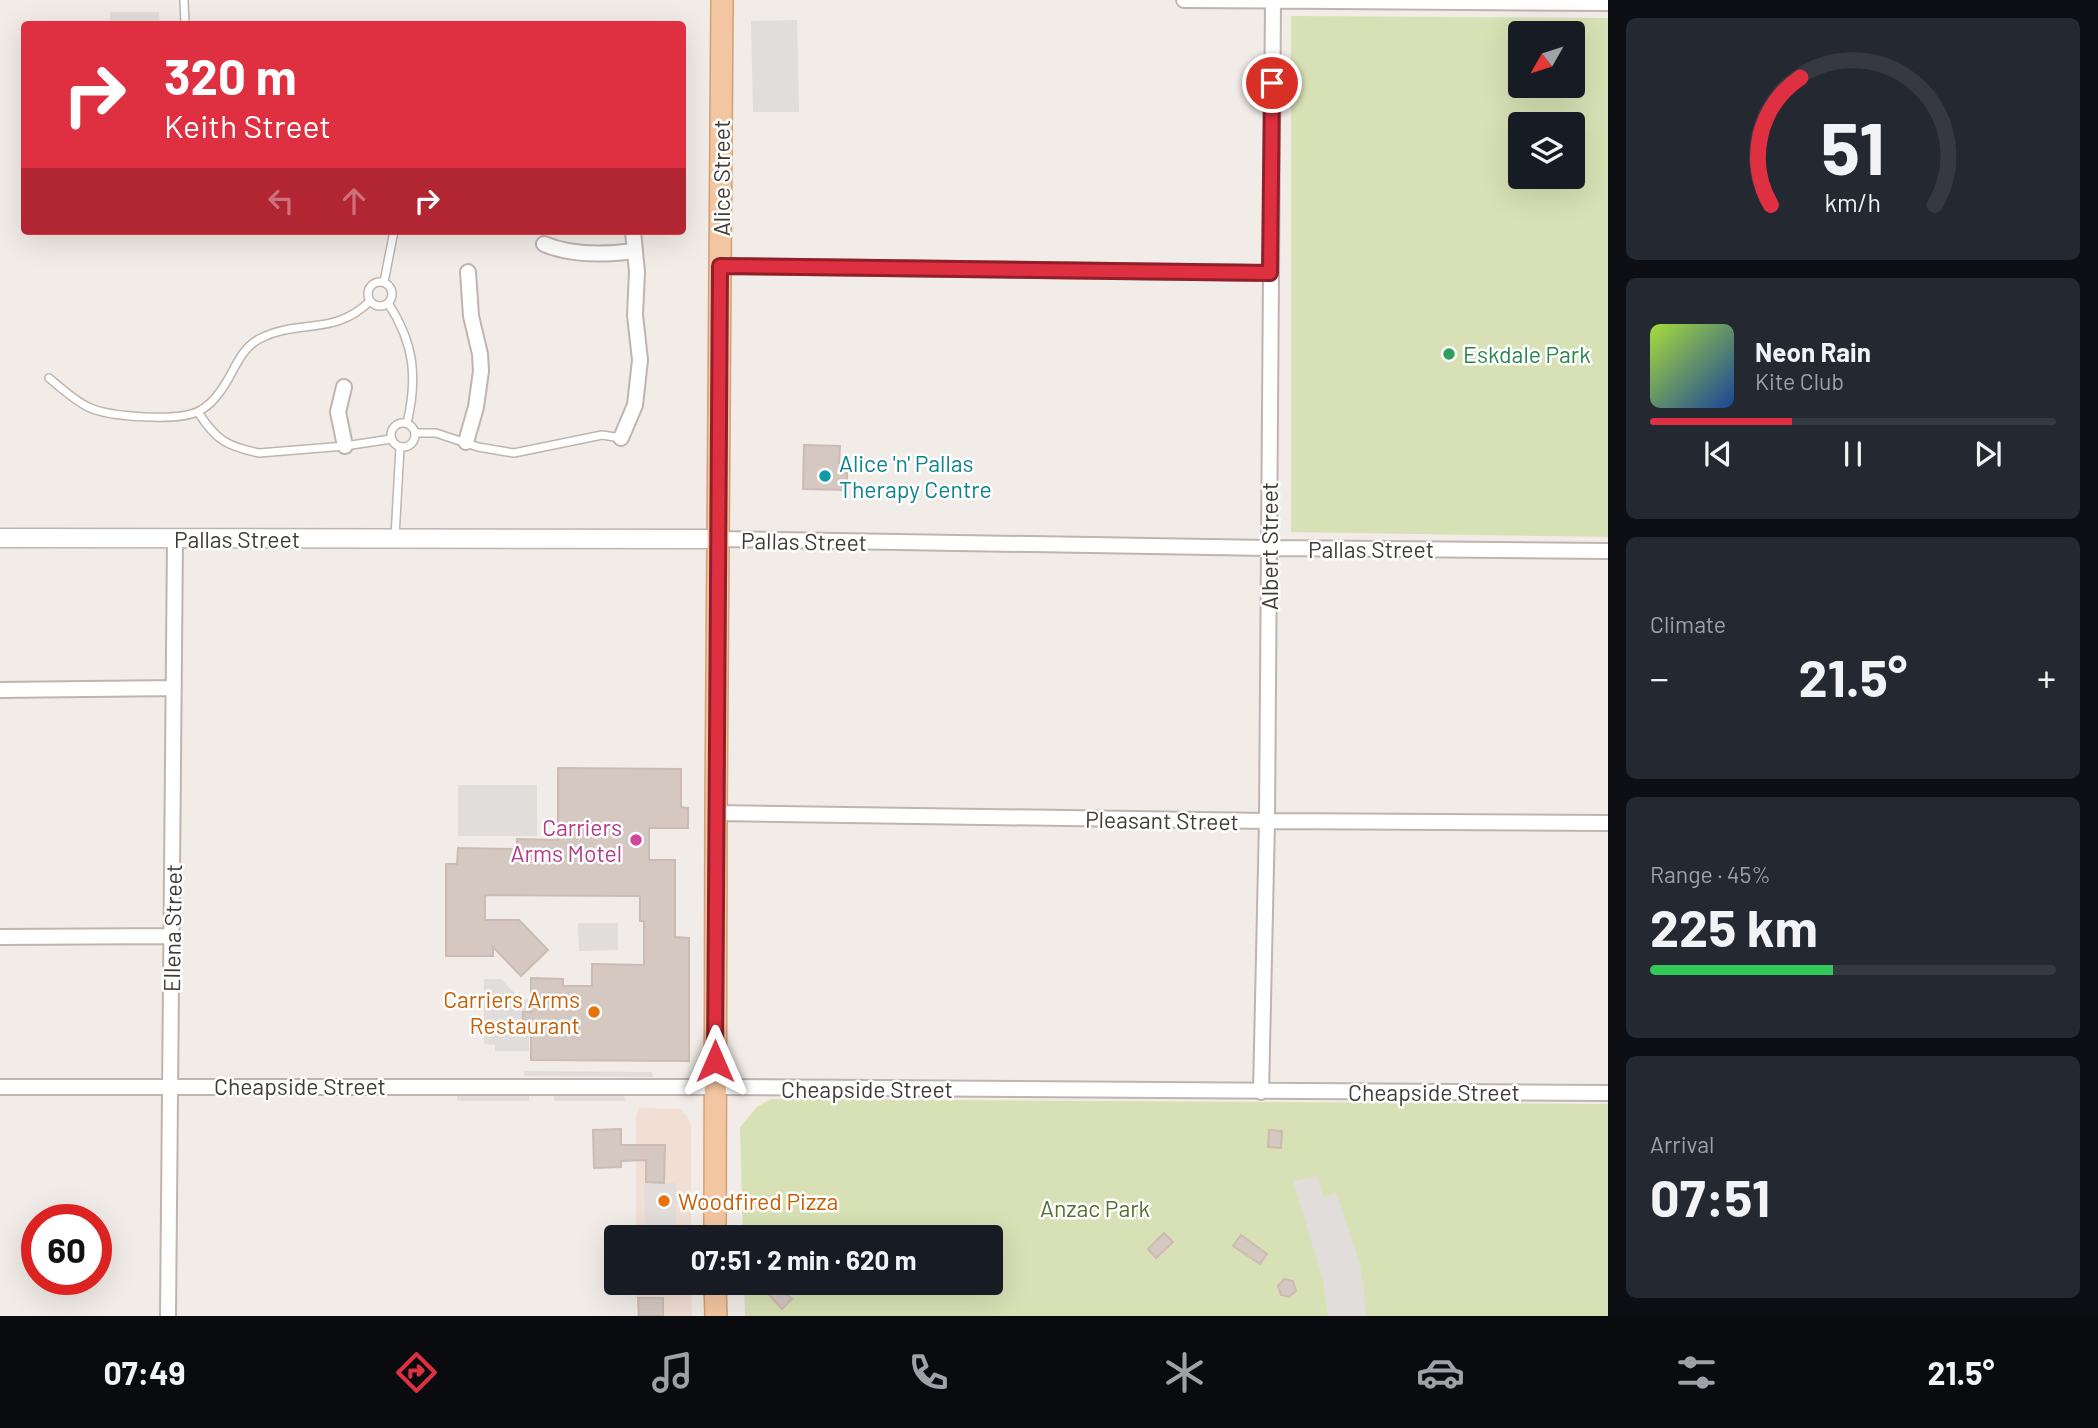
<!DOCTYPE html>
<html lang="en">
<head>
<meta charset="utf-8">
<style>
  :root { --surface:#171b24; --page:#242831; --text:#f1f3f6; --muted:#9ea1a6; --line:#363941; --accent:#df3041 }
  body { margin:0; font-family:Barlow,sans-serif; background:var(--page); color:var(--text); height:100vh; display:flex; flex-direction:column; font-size:26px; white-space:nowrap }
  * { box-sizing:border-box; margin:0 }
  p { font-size:23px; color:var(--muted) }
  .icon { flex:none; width:38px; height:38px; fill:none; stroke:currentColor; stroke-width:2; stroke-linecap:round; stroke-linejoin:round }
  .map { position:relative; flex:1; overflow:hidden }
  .sheet { display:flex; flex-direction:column; gap:18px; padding:18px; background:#0d0f14; width:490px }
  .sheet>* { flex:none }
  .guide { position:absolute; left:21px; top:21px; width:665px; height:214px; border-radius:7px; box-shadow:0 7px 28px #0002; background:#df3041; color:#fff; overflow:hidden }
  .needle { width:46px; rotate:231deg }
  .controls { position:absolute; left:1508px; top:21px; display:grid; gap:14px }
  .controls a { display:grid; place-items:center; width:77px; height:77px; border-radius:7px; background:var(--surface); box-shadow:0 7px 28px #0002; font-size:35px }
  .speed { position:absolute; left:21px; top:1204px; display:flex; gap:14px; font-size:35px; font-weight:700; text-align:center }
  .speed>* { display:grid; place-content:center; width:91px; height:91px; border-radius:50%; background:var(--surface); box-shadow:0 7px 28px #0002; line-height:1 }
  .speed .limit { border:10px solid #d22; background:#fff; color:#111 }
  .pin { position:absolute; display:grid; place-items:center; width:60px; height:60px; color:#fff; margin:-30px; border:4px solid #fff; border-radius:50%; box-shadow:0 2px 7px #0007 }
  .me { position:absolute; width:77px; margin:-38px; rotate:0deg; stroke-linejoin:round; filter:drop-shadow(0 0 5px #0008) }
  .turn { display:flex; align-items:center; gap:24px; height:147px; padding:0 28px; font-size:32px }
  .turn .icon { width:91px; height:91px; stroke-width:2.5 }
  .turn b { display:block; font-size:49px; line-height:60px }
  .lanes { display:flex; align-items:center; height:66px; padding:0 28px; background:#0003; justify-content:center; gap:35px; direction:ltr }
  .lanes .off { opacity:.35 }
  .big { font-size:52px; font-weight:700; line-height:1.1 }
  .sheet .card { flex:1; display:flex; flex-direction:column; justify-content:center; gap:10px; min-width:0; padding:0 24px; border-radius:10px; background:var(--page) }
  .sheet .dial { align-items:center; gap:0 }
  .dial svg { height:182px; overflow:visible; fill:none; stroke:var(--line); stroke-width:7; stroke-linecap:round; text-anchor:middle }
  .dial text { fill:var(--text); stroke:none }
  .song { display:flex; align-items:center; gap:21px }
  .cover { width:84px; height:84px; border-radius:10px; background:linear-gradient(135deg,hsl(80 70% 55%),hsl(220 70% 35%)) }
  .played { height:7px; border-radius:4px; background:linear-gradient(90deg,var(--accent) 35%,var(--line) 35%) }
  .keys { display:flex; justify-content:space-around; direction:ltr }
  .heat { display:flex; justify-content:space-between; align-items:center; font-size:38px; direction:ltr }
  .charge { height:10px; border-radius:5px; background:linear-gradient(90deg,#34c759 45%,var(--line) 0) }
  .trip { position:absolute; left:604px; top:1225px; width:399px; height:70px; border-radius:7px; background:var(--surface); box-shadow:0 7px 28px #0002; font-weight:700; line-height:70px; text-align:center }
  .menu { display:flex; height:112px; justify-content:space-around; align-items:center; background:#090b0e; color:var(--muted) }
  .menu .icon { width:49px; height:49px }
  .menu .on { color:var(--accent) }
  .menu b { font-size:32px; color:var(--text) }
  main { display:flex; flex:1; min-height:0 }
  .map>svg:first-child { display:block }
  .commercial { fill:#f1ded5 }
  .green { fill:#d8e1b5; fill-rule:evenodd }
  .parking { fill:#e0dddb }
  .building { fill:#d4c8c1; stroke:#cbbbb2; stroke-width:2 }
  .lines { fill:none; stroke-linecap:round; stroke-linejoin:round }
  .service-casing { stroke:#bfb4ae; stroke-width:10 }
  .minor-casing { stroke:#bfb4ae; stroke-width:18 }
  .tertiary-casing { stroke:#bfb4ae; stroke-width:21 }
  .primary-casing { stroke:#d59f72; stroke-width:24 }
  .service { stroke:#fff; stroke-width:7 }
  .minor { stroke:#fff; stroke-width:14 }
  .tertiary { stroke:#fff; stroke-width:18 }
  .primary { stroke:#f2c6a0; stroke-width:21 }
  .route-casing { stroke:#911f2a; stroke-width:18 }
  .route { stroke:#df3041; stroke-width:12 }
  .leisure-dot { fill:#2e9e5b; stroke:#fff; stroke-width:2.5 }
  .culture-dot { fill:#0f9aa8; stroke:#fff; stroke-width:2.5 }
  .hotel-dot { fill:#d1479c; stroke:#fff; stroke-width:2.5 }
  .food-dot { fill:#e8710a; stroke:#fff; stroke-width:2.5 }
  .labels { text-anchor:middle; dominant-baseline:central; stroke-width:5; stroke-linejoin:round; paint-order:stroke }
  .street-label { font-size:23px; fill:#433b37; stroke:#fff }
  .leisure-label { font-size:23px; fill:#27864d; stroke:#fff; text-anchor:start }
  .culture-label { font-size:23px; fill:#0d838f; stroke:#fff; text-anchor:start }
  .hotel-label { font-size:23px; fill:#b23c85; stroke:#fff; text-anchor:end }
  .food-label { font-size:23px; fill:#c56008; stroke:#fff; text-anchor:end }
  .park-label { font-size:23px; fill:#576e31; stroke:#fff }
</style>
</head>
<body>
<main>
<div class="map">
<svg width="1608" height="1316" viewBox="0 0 1608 1316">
  <rect width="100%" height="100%" fill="#f1ece7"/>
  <path class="commercial" d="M639 1108 680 1109 687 1116 691 1124V1237H636V1116Z
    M637 1283H691L692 1316H637Z"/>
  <path class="green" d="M1291 16 1608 18V537L1291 532ZM1521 33H1573V86H1521ZM1521 124H1573V177H1521Z
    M771 1099 1608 1104V1316H745L744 1283H990V1237H743L740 1127 757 1107Z"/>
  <path class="parking" d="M110 12H159L160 24H110Z
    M797 20 799 112H753L751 21Z
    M458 785H537V836H458Z
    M578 923H618V950L579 951Z
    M484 979H501L520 999H529V1051H495V1045L484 1044Z
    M524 1071 652 1072 653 1077 524 1076Z
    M624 1095 625 1101H554V1096Z
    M457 1096H529V1101H457Z
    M1318 1176 1323 1197 1336 1193 1355 1248 1361 1270 1367 1316H1328L1323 1280 1293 1181Z
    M676 1183V1228L645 1229 644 1184Z"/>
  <path class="building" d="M804 445 840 446 839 463H847V490L803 489Z
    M558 768 681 769V807L688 808V828H649V860H675V937L689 938V1061L531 1060V1033H523V1012H531V978L563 979V986H592V964L644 965V921H640V896L485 895V920H519L548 950 521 976 493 947V956H446V864H457L458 848 517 849V839L558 840Z
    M621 1129V1145H665L664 1183 646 1182V1160L621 1161V1167L594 1168 593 1130Z
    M1269 1130 1282 1131 1281 1148 1268 1147Z
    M1164 1233 1173 1242 1156 1258 1148 1249Z
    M1241 1235 1267 1254 1260 1264 1233 1246Z
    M1284 1279 1293 1281 1296 1291 1289 1297 1281 1295 1278 1286Z
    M773 1283H776L792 1299 782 1309 765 1290Z
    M638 1298H663V1316H639Z"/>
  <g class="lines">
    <defs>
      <path id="service" d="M184 0 185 24
        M368 294a12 12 0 1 1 24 0a12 12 0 1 1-24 0Z
        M384 282 394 231
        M388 303C414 343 418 377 407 423
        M49 378C61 388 74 400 88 407 109 417 178 422 199 411 207 407 214 400 219 393 234 375 238 349 261 338 299 319 335 336 370 301
        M198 412C216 440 226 446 259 453L345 446 391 439
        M391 435a12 12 0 1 1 24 0a12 12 0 1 1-24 0Z
        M415 433H436L478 447 514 453 602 435 621 438
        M395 537 400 447"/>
      <path id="minor" d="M1184 0 1608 3
        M544 244C572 256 604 255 633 251
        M720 266 1270 273
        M344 387 338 412 345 446
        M621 438 635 405 640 360 635 315 637 272 633 231
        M466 442 476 407 481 371 480 354 471 316 468 272
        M718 539 1269 548 1608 551
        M0 690 174 688
        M716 813 1267 821 1608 823
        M0 937 172 936
        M0 1087H728L1608 1093
        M1261 1092 1267 821 1273 0
        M168 1316 175 540"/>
      <path id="tertiary" d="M0 538 718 539"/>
      <path id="primary" d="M715 1237 716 813 722 0
        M715 1283 716 1316"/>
    </defs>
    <use href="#service" class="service-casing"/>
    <use href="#minor" class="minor-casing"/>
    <use href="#tertiary" class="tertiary-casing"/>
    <use href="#primary" class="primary-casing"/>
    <use href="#service" class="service"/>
    <use href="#minor" class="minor"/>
    <use href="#tertiary" class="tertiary"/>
    <use href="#primary" class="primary"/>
  </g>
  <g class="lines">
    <defs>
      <path id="route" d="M715 1061 720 266 1270 273 1272 83"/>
    </defs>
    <use href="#route" class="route-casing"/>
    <use href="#route" class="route"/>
  </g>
  <circle class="leisure-dot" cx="1449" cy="354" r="7"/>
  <circle class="culture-dot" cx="825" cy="476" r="7"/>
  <circle class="hotel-dot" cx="636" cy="840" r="7"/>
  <g class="food-dot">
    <circle cx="594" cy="1012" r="7"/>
    <circle cx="664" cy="1201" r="7"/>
  </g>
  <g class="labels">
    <g class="street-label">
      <text transform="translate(721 178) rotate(-90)">Alice Street</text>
      <text x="237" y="539">Pallas Street</text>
      <text transform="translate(804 541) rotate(1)">Pallas Street</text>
      <text transform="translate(1269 546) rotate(-90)">Albert Street</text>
      <text x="1371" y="549">Pallas Street</text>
      <text transform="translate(1162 820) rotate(1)">Pleasant Street</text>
      <text transform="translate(172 928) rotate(-89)">Ellena Street</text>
      <text x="300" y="1086">Cheapside Street</text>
      <text x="867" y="1089">Cheapside Street</text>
      <text x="1434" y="1092">Cheapside Street</text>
    </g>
    <g class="leisure-label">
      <text x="1463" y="354">Eskdale Park</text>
    </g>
    <g class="culture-label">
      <text x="839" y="463">Alice 'n' Pallas<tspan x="839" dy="26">Therapy Centre</tspan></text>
    </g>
    <g class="hotel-label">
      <text x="622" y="827">Carriers<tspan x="622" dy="26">Arms Motel</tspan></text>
    </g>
    <g class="food-label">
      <text x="580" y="999">Carriers Arms<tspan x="580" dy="26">Restaurant</tspan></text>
      <text x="678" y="1201" text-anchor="start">Woodfired Pizza</text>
    </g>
    <g class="park-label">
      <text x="1095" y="1208">Anzac Park</text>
    </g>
  </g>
</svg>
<div class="controls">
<a><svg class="needle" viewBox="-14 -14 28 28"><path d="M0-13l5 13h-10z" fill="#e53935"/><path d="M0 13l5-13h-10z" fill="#9ea1a6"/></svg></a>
<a><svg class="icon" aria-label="layers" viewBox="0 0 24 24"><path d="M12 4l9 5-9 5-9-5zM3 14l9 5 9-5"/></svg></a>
</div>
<div class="speed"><div class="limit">60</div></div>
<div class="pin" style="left:1272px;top:83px;background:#d93025"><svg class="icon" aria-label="arrive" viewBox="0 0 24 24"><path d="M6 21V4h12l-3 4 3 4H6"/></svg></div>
<svg class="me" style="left:715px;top:1061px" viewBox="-20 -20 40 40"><path d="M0-17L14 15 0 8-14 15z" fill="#df3041" stroke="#fff" stroke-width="4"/></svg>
<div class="trip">07:51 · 2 min · 620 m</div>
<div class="guide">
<div class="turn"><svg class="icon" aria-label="right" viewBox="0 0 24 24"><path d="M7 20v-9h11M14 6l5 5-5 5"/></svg><div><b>320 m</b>Keith Street</div></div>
<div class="lanes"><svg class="icon off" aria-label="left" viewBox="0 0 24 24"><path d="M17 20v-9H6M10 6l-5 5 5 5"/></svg><svg class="icon off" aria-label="ahead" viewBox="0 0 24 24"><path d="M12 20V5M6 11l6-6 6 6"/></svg><svg class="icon" aria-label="right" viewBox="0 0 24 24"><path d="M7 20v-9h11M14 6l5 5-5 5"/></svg></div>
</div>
</div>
<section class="sheet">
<div class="card dial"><svg viewBox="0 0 100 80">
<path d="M14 69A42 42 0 1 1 86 69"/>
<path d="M14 69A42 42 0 0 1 27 13" stroke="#df3041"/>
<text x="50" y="56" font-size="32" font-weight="700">51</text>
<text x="50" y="72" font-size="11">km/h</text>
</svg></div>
<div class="card">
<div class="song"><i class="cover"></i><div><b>Neon Rain</b><p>Kite Club</p></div></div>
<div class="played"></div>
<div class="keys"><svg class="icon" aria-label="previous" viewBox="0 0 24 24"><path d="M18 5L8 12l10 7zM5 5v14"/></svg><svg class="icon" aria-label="pause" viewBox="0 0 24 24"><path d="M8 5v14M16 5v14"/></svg><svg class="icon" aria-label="next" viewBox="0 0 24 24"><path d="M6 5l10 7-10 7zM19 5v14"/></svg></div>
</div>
<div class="card"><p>Climate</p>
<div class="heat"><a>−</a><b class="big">21.5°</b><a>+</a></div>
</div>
<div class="card"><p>Range · 45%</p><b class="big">225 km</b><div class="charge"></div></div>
<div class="card"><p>Arrival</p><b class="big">07:51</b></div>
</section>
</main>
<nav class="menu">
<b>07:49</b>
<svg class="icon on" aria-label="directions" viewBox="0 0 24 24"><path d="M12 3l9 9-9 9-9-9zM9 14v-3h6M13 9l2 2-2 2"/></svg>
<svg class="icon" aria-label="music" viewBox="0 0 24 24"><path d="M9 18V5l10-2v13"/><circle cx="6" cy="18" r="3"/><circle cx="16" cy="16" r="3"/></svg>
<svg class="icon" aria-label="phone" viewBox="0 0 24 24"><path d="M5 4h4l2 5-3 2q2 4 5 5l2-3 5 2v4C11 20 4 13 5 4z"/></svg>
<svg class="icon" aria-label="climate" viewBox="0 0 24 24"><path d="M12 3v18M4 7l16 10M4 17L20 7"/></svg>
<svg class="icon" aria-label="car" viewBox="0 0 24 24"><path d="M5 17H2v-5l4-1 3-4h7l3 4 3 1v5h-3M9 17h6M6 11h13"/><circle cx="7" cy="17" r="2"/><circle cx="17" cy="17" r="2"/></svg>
<svg class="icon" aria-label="filters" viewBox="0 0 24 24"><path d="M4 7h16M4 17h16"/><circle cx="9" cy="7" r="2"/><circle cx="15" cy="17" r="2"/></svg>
<b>21.5°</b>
</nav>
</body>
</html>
